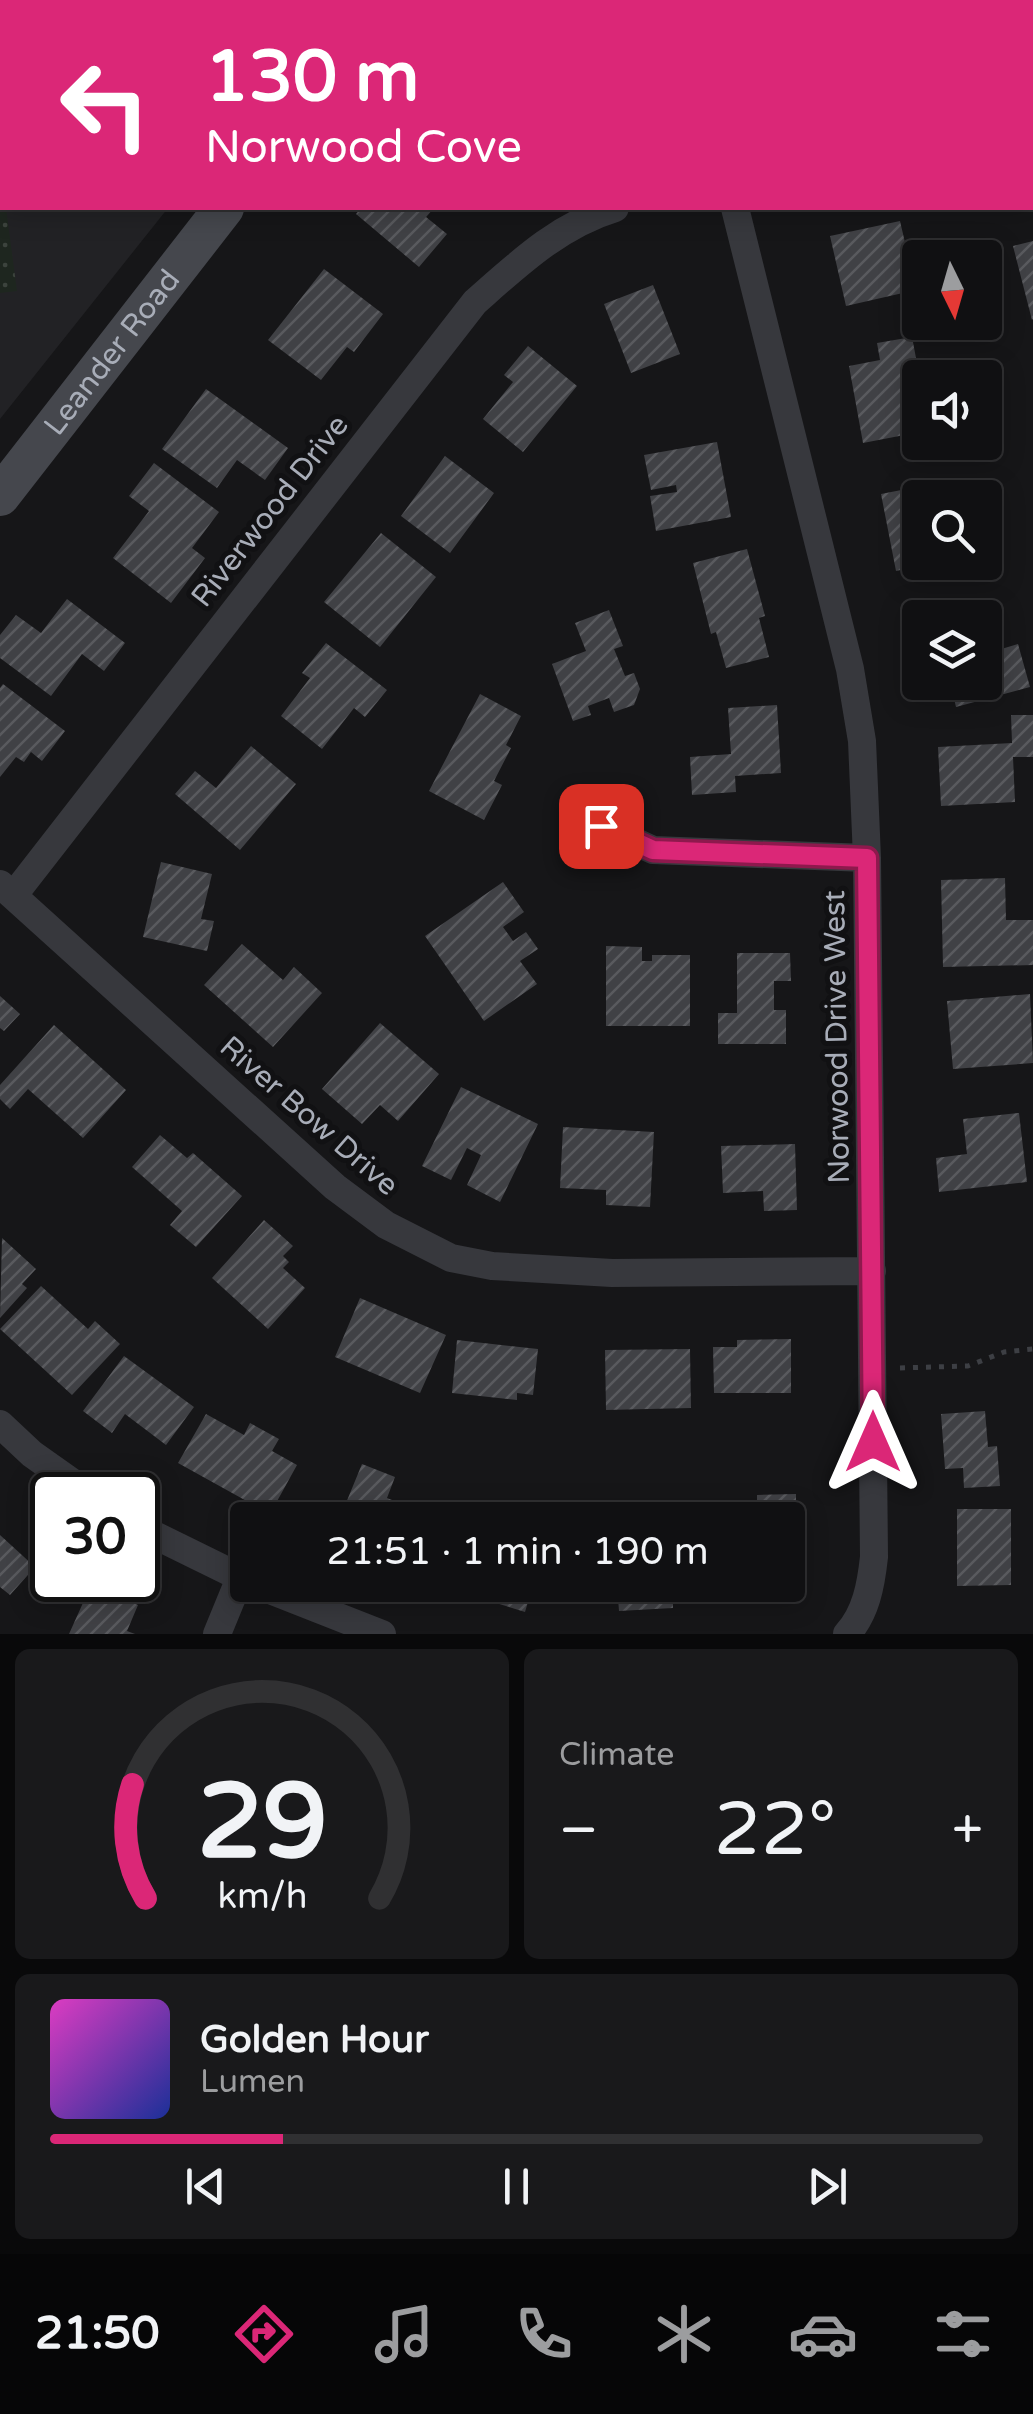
<!DOCTYPE html>
<html lang="en">
<head>
<meta charset="utf-8">
<style>
  :root { --surface:#101012; --page:#19191b; --text:#f1f3f6; --muted:#9c9d9f; --line:#303032; --accent:#db2777 }
  body { margin:0; font-family:"Varela Round",sans-serif; background:var(--page); color:var(--text); height:100vh; display:flex; flex-direction:column; font-size:38px; white-space:nowrap }
  * { box-sizing:border-box; margin:0 }
  p { font-size:32px; color:var(--muted) }
  .icon { flex:none; width:55px; height:55px; fill:none; stroke:currentColor; stroke-width:2; stroke-linecap:round; stroke-linejoin:round }
  .map { position:relative; height:1634px; overflow:hidden }
  .panel { display:flex; flex-direction:column; gap:15px; padding:15px; background:#09090a; flex:1 }
  .panel>* { flex:none }
  .top-card { position:absolute; left:0px; top:0px; width:1035px; height:210px; box-shadow:0 5px 25px #0003,0 0 0 2px var(--line); background:#db2777; color:#fff; overflow:hidden }
  .needle { width:65px; rotate:175deg }
  .tools { position:absolute; left:902px; top:240px; display:grid; gap:20px }
  .tools a { display:grid; place-items:center; width:100px; height:100px; border-radius:10px; background:var(--surface); box-shadow:0 5px 25px #0003,0 0 0 2px var(--line); font-size:50px }
  .speed { position:absolute; left:30px; top:1472px; display:flex; gap:20px; font-size:50px; font-weight:700; text-align:center }
  .speed>* { display:grid; place-content:center; width:130px; height:130px; border-radius:50%; background:var(--surface); box-shadow:0 5px 25px #0003,0 0 0 2px var(--line); line-height:1 }
  .speed .limit { border:5px solid #111; border-radius:15px; background:#fff; color:#111 }
  .pin { position:absolute; display:grid; place-items:center; width:85px; height:85px; color:#fff; margin:-42px; border-radius:20px; box-shadow:0 5px 15px #0006 }
  .me { position:absolute; width:110px; margin:-55px; rotate:0deg; stroke-linejoin:round; filter:drop-shadow(0 0 8px #0008) }
  .turn { display:flex; align-items:center; gap:35px; height:210px; padding:0 40px; font-size:45px }
  .turn .icon { width:130px; height:130px; stroke-width:2.5 }
  .turn b { display:block; font-size:70px; line-height:85px }
  .big { font-size:75px; font-weight:600; line-height:1.1 }
  .panel .tile { flex:1; display:flex; flex-direction:column; justify-content:center; gap:15px; min-width:0; padding:0 35px; border-radius:15px; background:var(--page) }
  .panel .dial { align-items:center; gap:0 }
  .dial svg { height:260px; overflow:visible; fill:none; stroke:var(--line); stroke-width:7; stroke-linecap:round; text-anchor:middle }
  .dial text { fill:var(--text); stroke:none }
  .song { display:flex; align-items:center; gap:30px }
  .cover { width:120px; height:120px; border-radius:15px; background:linear-gradient(135deg,hsl(310 70% 55%),hsl(230 70% 35%)) }
  .played { height:10px; border-radius:5px; background:linear-gradient(90deg,var(--accent) 25%,var(--line) 25%) }
  .keys { display:flex; justify-content:space-around; direction:ltr }
  .heat { display:flex; justify-content:space-between; align-items:center; font-size:55px; direction:ltr }
  .panel .tiles { flex:1; display:grid; gap:15px; grid-template-columns:1fr 1fr }
  .tile:last-child { grid-column:span 2 }
  .trip { position:absolute; left:230px; top:1502px; width:575px; height:100px; border-radius:10px; background:var(--surface); box-shadow:0 5px 25px #0003,0 0 0 2px var(--line); font-weight:600; line-height:100px; text-align:center }
  .tab-bar { display:flex; height:160px; justify-content:space-around; align-items:center; background:#060607; color:var(--muted) }
  .tab-bar .icon { width:70px; height:70px }
  .tab-bar .on { color:var(--accent) }
  .tab-bar b { font-size:45px; color:var(--text) }
  .map>svg:first-child { display:block }
  .built { fill:#222225 }
  .park { fill:url(#park-dots) }
  .building { fill:url(#building-hatch) }
  .lines { fill:none; stroke-linecap:round; stroke-linejoin:round }
  .path { stroke:#3d3f44; stroke-width:5; stroke-dasharray:5 8; stroke-linecap:butt }
  .service { stroke:#37383d; stroke-width:14 }
  .minor { stroke:#37383d; stroke-width:28 }
  .secondary { stroke:#45474d; stroke-width:40 }
  .route-casing { stroke:#8e194d; stroke-width:25 }
  .route { stroke:#db2777; stroke-width:18 }
  .labels { text-anchor:middle; dominant-baseline:central; stroke-width:10; stroke-linejoin:round; paint-order:stroke }
  .street-label { font-size:30px; fill:#a8adb8; stroke:#111113 }
</style>
</head>
<body>
<div class="map">
<svg width="1033" height="1634" viewBox="0 0 1033 1634">
  <defs>
    <pattern id="park-dots" width="8" height="8" patternUnits="userSpaceOnUse" patternTransform="scale(2.5)"><rect width="8" height="8" fill="#1e261f"/><path d="M2 2h.1M6 6h.1" fill="none" stroke="#3c433d" stroke-width="1.8" stroke-linecap="round"/></pattern>
    <pattern id="building-hatch" width="6" height="6" patternUnits="userSpaceOnUse" patternTransform="scale(2.5)"><rect width="6" height="6" fill="#404145"/><path d="M-1 1l2-2M0 6l6-6M5 7l2-2" fill="none" stroke="#595a5e"/></pattern>
  </defs>
  <rect width="100%" height="100%" fill="#161618"/>
  <path class="built" d="M0 0H331L2 2V208H168L0 419Z"/>
  <path class="park" d="M0 164 2 208H6L17 291 0 293Z"/>
  <path class="building" d="M361 208H434L426 217 447 234 419 267 356 214Z
    M900 221 916 290 846 306 830 236Z
    M1033 241V319L1032 320 1013 246Z
    M324 269 383 314 354 352 347 347 321 380 268 340Z
    M653 285 680 354 631 373 604 304Z
    M912 337 920 379V432L863 443 849 366 880 360 877 343Z
    M528 346 577 386 523 452 483 419 513 382 504 375Z
    M206 389 288 448 265 480 237 460 217 488 162 449Z
    M717 442 731 517 656 531 650 496 677 492 676 485 651 490 644 455Z
    M445 456 494 493 450 553 401 516Z
    M154 463 219 512 192 548 205 558 171 603 113 558 149 511 129 496Z
    M942 482 945 498H920V562L928 564 896 571 881 494Z
    M381 533 436 577 380 647 324 602Z
    M747 549 765 616 759 618 769 657 726 668 716 632 711 634 693 563Z
    M67 599 125 643 104 671 82 654 51 696 0 658V635L16 615 41 633Z
    M985 603 998 650 1018 644 1030 687 956 707 950 682H985V618L937 616Z
    M609 610 623 646 614 649 625 676 634 673 640 689 634 705 614 712 609 698 588 706 591 715 573 721 552 664 586 651 575 623Z
    M920 621V655L916 656 908 624Z
    M326 643 387 690 365 717 354 708 322 749 281 716 310 678 302 673Z
    M3 684 65 731 42 761 31 752 24 762 16 757 0 777V688Z
    M480 694 521 716 506 745 511 748 494 781 502 785 484 820 429 791Z
    M777 705 781 773 735 776 736 792 692 795 690 757 731 754 728 708Z
    M1011 715H1033V757H1013L1015 802 941 806 938 747 1012 743Z
    M251 746 296 784 240 850 175 794 195 771 216 788Z
    M161 862 212 874 201 919 214 921 207 951 143 937Z
    M1005 878 1006 920H1033V965L943 967 941 880Z
    M503 882 524 912 503 927 513 941 526 932 538 949 520 961 537 984 484 1021 425 936Z
    M242 944 283 980 294 967 322 993 273 1047 204 985Z
    M606 946 642 947V961H652V955H690V1026H606Z
    M737 953H790L791 981H774V1010H786V1044H718V1013H737Z
    M1030 994 1033 1063 953 1069 947 1001Z
    M0 996 20 1014 4 1031 0 1028Z
    M380 1023 439 1074 398 1121 380 1105 362 1124 322 1089Z
    M54 1025 126 1090 83 1138 28 1089 10 1109 0 1099V1085Z
    M461 1087 538 1124 500 1202 467 1185 481 1155 467 1148 451 1180 422 1166Z
    M1019 1113 1027 1182 939 1192 936 1158 967 1154 963 1119Z
    M563 1127 654 1132 650 1207 606 1205V1190L560 1188Z
    M160 1135 187 1158 193 1153 242 1196 196 1247 170 1225 182 1211 132 1167Z
    M795 1144 797 1210 764 1211 763 1191 723 1193 721 1146Z
    M264 1220 293 1246 283 1256 289 1262 283 1268 305 1288 268 1329 212 1278Z
    M2 1238 36 1269 22 1284 27 1288 0 1318Z
    M41 1286 88 1329 95 1321 120 1344 72 1395 0 1329Z
    M360 1298 446 1335 420 1393 335 1357Z
    M791 1339V1393H714L713 1347H737V1340Z
    M457 1340 538 1349 533 1395 517 1393V1400L452 1393Z
    M690 1349 691 1408 606 1410 605 1350Z
    M124 1356 194 1407 166 1445 125 1414 112 1433 83 1411Z
    M985 1411 988 1447 997 1446 1000 1486 964 1488 963 1468 945 1469 941 1414Z
    M206 1414 244 1435 250 1423 279 1439 272 1451 297 1465 270 1514 178 1463Z
    M362 1464 395 1477 387 1498 441 1520H339Z
    M796 1494V1555H788V1520H748V1515H757V1495Z
    M957 1509H1011V1585L957 1586Z
    M0 1535 35 1567 10 1595 0 1587Z
    M91 1585 138 1605 127 1631 135 1634H69Z
    M487 1585H533L525 1612 483 1599Z
    M603 1585H696L697 1591 673 1593V1608L619 1611 618 1598 603 1599Z
    M749 1585H783V1594L749 1595Z"/>
  <g class="lines">
    <path class="path" d="M900 1368 968 1366 1004 1352 1033 1349"/>
    <path class="service" d="M70 0V2
      M160 0V2"/>
    <path class="minor" d="M646 0 648 2
      M735 208 850 669 862 741 867 858 874 1557C871 1585 866 1613 847 1634
      M601 826 653 850 867 858
      M0 884 335 1187 386 1225 451 1258 492 1266 612 1273 872 1271
      M13 896 475 302C518 264 559 225 615 208
      M0 1424 32 1454 90 1495
      M138 1527 248 1581
      M257 1585 382 1634
      M217 1634 240 1578"/>
    <g class="secondary">
      <path d="M376 2 378 0"/>
      <path id="s1" d="M0 496 224 208"/>
    </g>
  </g>
  <g class="lines">
    <defs>
      <path id="route" d="M601 826 653 850 867 858 873 1442"/>
    </defs>
    <use href="#route" class="route-casing"/>
    <use href="#route" class="route"/>
  </g>
  <g class="labels">
    <g class="street-label">
      <text stroke="none"><textPath href="#s1" startOffset="182">Leander Road</textPath></text>
      <text transform="translate(270 511) rotate(-52)">Riverwood Drive</text>
      <text transform="translate(837 1037) rotate(-91)">Norwood Drive West</text>
      <text transform="translate(309 1116) rotate(41)">River Bow Drive</text>
    </g>
  </g>
</svg>
<div class="tools">
<a><svg class="needle" viewBox="-14 -14 28 28"><path d="M0-13l5 13h-10z" fill="#e53935"/><path d="M0 13l5-13h-10z" fill="#9c9d9f"/></svg></a>
<a><svg class="icon" aria-label="sound" viewBox="0 0 24 24"><path d="M4 9h4l5-4v14l-5-4H4zM17 9q2 3 0 6"/></svg></a>
<a><svg class="icon" aria-label="search" viewBox="0 0 24 24"><circle cx="10" cy="10" r="6"/><path d="M15 15l6 6"/></svg></a>
<a><svg class="icon" aria-label="layers" viewBox="0 0 24 24"><path d="M12 4l9 5-9 5-9-5zM3 14l9 5 9-5"/></svg></a>
</div>
<div class="speed"><div class="limit">30</div></div>
<div class="pin" style="left:601px;top:826px;background:#d93025"><svg class="icon" aria-label="arrive" viewBox="0 0 24 24"><path d="M6 21V4h12l-3 4 3 4H6"/></svg></div>
<svg class="me" style="left:873px;top:1442px" viewBox="-20 -20 40 40"><path d="M0-17L14 15 0 8-14 15z" fill="#db2777" stroke="#fff" stroke-width="4"/></svg>
<div class="trip">21:51 · 1 min · 190 m</div>
<div class="top-card">
<div class="turn"><svg class="icon" aria-label="left" viewBox="0 0 24 24"><path d="M17 20v-9H6M10 6l-5 5 5 5"/></svg><div><b>130 m</b>Norwood Cove</div></div>
</div>
</div>
<section class="panel">
<div class="tiles">
<div class="tile dial"><svg viewBox="0 0 100 80">
<path d="M14 69A42 42 0 1 1 86 69"/>
<path d="M14 69A42 42 0 0 1 10 34" stroke="#db2777"/>
<text x="50" y="56" font-size="32" font-weight="700">29</text>
<text x="50" y="72" font-size="11">km/h</text>
</svg></div>
<div class="tile"><p>Climate</p>
<div class="heat"><a>−</a><b class="big">22°</b><a>+</a></div>
</div>
<div class="tile">
<div class="song"><i class="cover"></i><div><b>Golden Hour</b><p>Lumen</p></div></div>
<div class="played"></div>
<div class="keys"><svg class="icon" aria-label="previous" viewBox="0 0 24 24"><path d="M18 5L8 12l10 7zM5 5v14"/></svg><svg class="icon" aria-label="pause" viewBox="0 0 24 24"><path d="M8 5v14M16 5v14"/></svg><svg class="icon" aria-label="next" viewBox="0 0 24 24"><path d="M6 5l10 7-10 7zM19 5v14"/></svg></div>
</div>
</div>
</section>
<nav class="tab-bar">
<b>21:50</b>
<svg class="icon on" aria-label="directions" viewBox="0 0 24 24"><path d="M12 3l9 9-9 9-9-9zM9 14v-3h6M13 9l2 2-2 2"/></svg>
<svg class="icon" aria-label="music" viewBox="0 0 24 24"><path d="M9 18V5l10-2v13"/><circle cx="6" cy="18" r="3"/><circle cx="16" cy="16" r="3"/></svg>
<svg class="icon" aria-label="phone" viewBox="0 0 24 24"><path d="M5 4h4l2 5-3 2q2 4 5 5l2-3 5 2v4C11 20 4 13 5 4z"/></svg>
<svg class="icon" aria-label="climate" viewBox="0 0 24 24"><path d="M12 3v18M4 7l16 10M4 17L20 7"/></svg>
<svg class="icon" aria-label="car" viewBox="0 0 24 24"><path d="M5 17H2v-5l4-1 3-4h7l3 4 3 1v5h-3M9 17h6M6 11h13"/><circle cx="7" cy="17" r="2"/><circle cx="17" cy="17" r="2"/></svg>
<svg class="icon" aria-label="filters" viewBox="0 0 24 24"><path d="M4 7h16M4 17h16"/><circle cx="9" cy="7" r="2"/><circle cx="15" cy="17" r="2"/></svg>
</nav>
</body>
</html>
